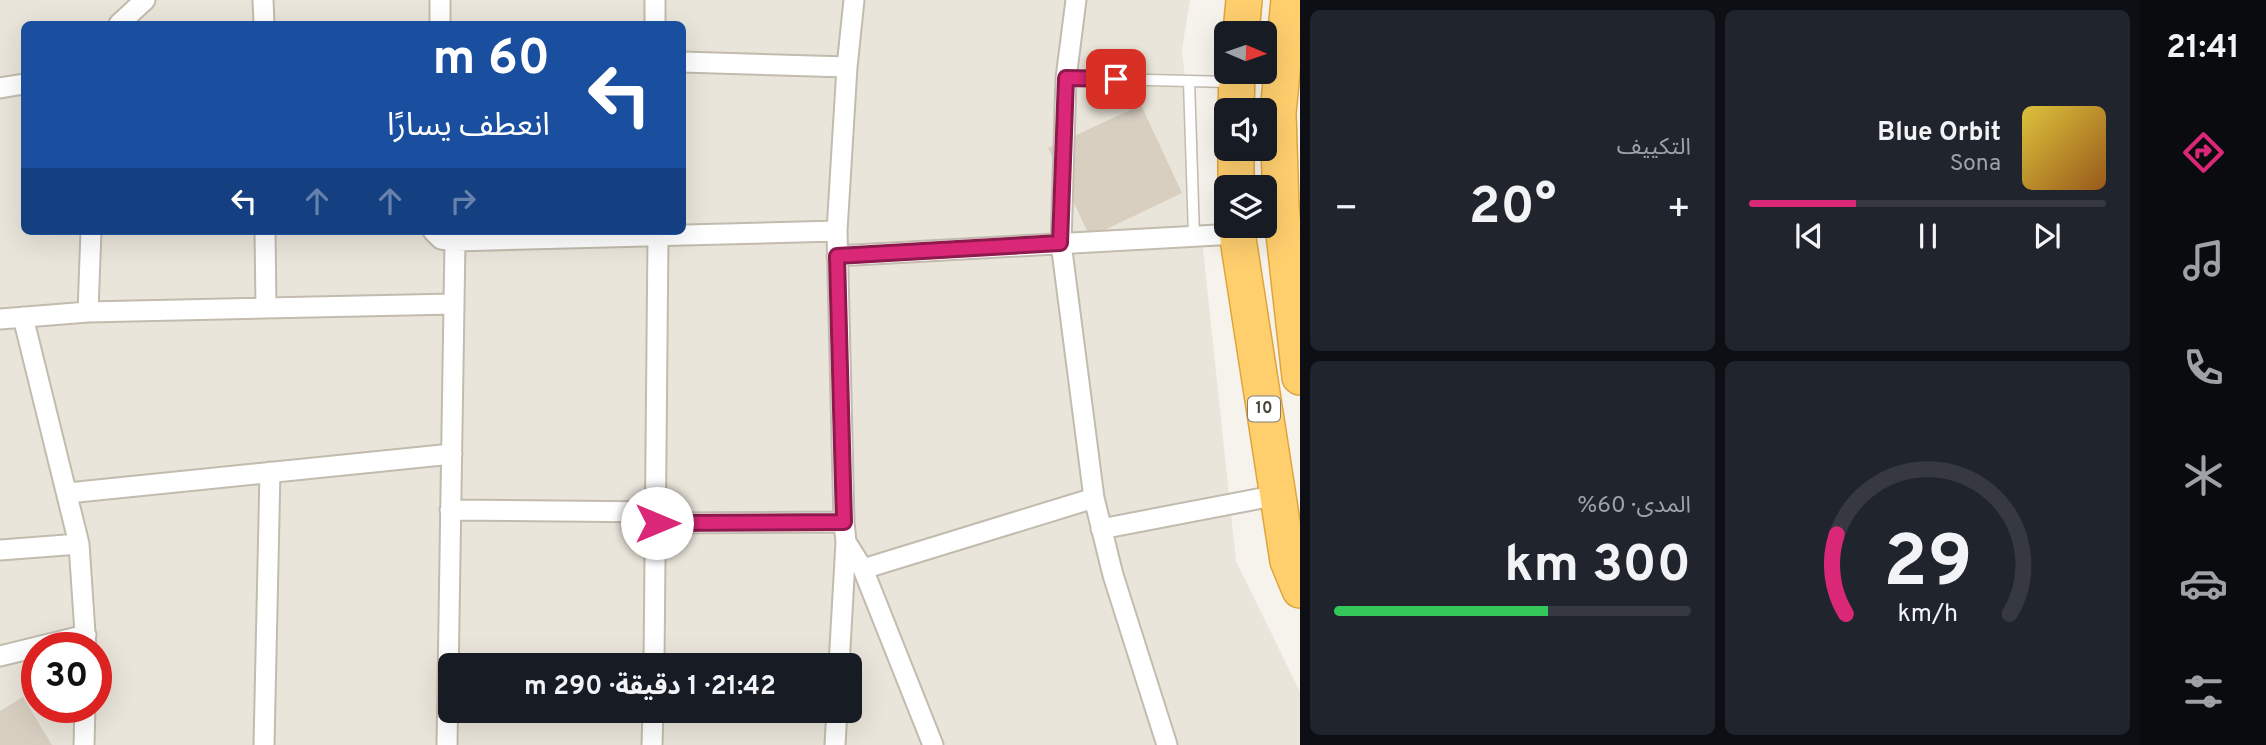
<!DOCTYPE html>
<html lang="ar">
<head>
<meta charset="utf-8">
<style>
  :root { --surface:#171b24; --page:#20242c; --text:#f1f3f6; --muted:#9ea1a6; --line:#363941; --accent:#db2777 }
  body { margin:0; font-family:Overpass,"Noto Sans Arabic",sans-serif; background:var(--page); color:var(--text); direction:rtl; height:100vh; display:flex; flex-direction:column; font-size:26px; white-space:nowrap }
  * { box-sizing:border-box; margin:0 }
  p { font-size:23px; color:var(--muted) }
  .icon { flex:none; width:38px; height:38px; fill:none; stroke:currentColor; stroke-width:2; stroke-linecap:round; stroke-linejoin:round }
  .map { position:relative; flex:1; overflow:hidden; direction:ltr }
  .panel { display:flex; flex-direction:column; gap:10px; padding:10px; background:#0d0f14; width:840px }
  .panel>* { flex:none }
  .hud { position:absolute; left:21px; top:21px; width:665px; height:214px; border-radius:10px; box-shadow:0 7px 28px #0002; direction:rtl; background:#1a4fa0; color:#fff; overflow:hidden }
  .needle { width:46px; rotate:92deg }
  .tools { position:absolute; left:1214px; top:21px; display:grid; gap:14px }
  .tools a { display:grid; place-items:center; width:63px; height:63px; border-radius:10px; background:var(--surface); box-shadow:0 7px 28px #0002; font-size:35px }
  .speed { position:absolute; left:21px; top:632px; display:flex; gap:14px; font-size:35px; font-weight:700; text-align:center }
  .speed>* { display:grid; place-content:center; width:91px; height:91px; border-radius:50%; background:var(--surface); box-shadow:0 7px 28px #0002; line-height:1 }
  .speed .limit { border:10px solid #d22; background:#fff; color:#111 }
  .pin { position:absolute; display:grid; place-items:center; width:60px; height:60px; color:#fff; margin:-30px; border-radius:14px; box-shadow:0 4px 10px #0006 }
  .me { position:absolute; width:77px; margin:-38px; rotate:90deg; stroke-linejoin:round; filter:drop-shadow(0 0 5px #0008) }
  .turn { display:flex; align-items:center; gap:24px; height:147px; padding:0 21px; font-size:32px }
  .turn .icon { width:91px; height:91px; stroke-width:2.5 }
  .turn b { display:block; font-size:49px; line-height:60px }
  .lanes { display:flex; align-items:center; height:66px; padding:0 21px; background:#0003; justify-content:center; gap:35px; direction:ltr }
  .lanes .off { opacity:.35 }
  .big { font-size:52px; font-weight:700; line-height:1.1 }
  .panel .tile { flex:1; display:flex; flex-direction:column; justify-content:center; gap:10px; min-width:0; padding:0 24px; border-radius:10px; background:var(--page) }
  .panel .dial { align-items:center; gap:0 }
  .dial svg { height:182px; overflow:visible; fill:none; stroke:var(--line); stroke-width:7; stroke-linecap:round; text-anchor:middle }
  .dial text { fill:var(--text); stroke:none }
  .song { display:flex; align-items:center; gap:21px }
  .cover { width:84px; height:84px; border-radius:10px; background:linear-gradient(135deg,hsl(50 70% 55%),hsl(30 70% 35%)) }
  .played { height:7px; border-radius:4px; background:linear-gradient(90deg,var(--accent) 30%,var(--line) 30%) }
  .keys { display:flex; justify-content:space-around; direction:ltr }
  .heat { display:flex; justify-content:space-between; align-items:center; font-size:38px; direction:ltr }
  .charge { height:10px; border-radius:5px; background:linear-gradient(90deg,#34c759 60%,var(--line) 0) }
  .panel .tiles { flex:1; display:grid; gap:10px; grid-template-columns:repeat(2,1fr) }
  .trip { position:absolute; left:438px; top:653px; width:424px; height:70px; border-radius:10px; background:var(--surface); box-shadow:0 7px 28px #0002; font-weight:700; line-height:70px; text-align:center; direction:rtl }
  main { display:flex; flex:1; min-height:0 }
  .tabs { display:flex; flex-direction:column; width:126px; justify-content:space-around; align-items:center; background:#090b0e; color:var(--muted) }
  .tabs .icon { width:49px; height:49px }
  .tabs .selected { color:var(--accent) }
  .tabs b { font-size:32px; color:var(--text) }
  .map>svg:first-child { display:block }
  .residential { fill:#eae5da; fill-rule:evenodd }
  .building { fill:#d8cfc1 }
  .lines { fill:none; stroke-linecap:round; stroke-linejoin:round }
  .lane-casing { stroke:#c2bbae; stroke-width:13 }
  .street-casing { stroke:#c2bbae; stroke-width:23 }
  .highway-casing { stroke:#e0a43c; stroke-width:38 }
  .lane { stroke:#fff; stroke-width:10 }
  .street { stroke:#fff; stroke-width:19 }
  .highway { stroke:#ffcf6e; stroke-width:35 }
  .route-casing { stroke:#8e194d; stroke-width:18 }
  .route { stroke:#db2777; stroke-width:12 }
  .labels { text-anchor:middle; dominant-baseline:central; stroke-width:5; stroke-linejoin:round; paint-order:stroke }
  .shield { fill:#fff; stroke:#817c74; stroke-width:2 }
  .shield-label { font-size:16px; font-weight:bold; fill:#4b4439 }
</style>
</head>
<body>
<main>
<nav class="tabs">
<b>21:41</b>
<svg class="icon selected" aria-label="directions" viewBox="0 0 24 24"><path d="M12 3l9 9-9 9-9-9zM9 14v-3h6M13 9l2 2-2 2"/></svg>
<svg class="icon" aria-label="music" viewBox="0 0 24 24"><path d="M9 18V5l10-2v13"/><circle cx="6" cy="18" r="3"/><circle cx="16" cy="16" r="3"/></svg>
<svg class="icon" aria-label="phone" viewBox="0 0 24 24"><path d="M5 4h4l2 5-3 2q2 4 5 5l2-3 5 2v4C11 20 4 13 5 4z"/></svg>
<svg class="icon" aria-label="climate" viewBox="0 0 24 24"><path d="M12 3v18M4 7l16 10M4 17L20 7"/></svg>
<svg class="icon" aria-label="car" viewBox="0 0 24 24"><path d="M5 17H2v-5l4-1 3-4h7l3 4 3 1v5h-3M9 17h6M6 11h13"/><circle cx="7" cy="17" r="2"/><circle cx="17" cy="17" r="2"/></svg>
<svg class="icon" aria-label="filters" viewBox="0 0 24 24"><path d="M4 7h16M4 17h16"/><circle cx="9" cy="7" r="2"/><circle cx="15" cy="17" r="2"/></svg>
</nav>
<section class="panel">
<div class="tiles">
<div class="tile">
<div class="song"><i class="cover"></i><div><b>Blue Orbit</b><p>Sona</p></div></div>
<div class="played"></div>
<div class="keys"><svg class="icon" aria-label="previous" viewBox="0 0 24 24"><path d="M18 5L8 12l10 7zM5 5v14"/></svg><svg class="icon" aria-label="pause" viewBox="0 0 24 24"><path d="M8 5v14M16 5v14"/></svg><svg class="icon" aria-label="next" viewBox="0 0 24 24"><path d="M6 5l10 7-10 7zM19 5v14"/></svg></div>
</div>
<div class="tile"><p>التكييف</p>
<div class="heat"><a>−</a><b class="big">20°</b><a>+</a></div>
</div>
<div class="tile dial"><svg viewBox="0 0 100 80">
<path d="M14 69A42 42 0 1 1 86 69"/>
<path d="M14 69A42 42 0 0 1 10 34" stroke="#db2777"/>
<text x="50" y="56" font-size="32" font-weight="700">29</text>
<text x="50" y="72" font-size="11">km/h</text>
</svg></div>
<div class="tile"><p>المدى · 60%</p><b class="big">300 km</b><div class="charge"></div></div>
</div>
</section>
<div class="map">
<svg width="1300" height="745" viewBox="0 0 1300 745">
  <rect width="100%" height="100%" fill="#f6f3ec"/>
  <path class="residential" d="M0 0H1190L1182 50 1236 561 1300 692V745H0ZM24 24H682V231H24ZM37 648H96V707H37ZM450 665H849V710H450Z"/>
  <path class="building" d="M1141 105 1182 193 1090 237 1048 148Z
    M23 697 52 745H0V711Z"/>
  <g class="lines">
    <defs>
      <path id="lane" d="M1066 78 1230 82
        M1189 81 1194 236"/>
      <path id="street" d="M263 0 264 24
        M440 0V24
        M854 0 847 67 837 231 844 522 846 542 863 569 933 745
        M1076 0 1066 78 1061 243 1094 498 1113 575 1167 745
        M119 24 145 0
        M655 24V0
        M682 62 847 67
        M0 88 24 84
        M265 231 266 308
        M433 231 441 239 455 241
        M837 256 1236 234
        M88 312 91 231
        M23 317 79 544 86 648
        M0 319 88 312 454 304
        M68 493 452 454
        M450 510 657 512
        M657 523 844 522
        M1101 529 1278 495
        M0 550 79 544
        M863 569 1094 498
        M0 656 86 635
        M654 665 658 236
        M839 665 846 542
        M84 745 85 707
        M264 745 270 472
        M447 745 455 241 837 231
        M652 745 653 710
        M835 745 837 710"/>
      <path id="highway" d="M1289 0 1278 113 1281 207 1300 377
        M1241 33 1244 0
        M1236 110 1237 72
        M1236 187V149
        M1236 226 1288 561 1300 590"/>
    </defs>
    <use href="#lane" class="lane-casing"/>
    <use href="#street" class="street-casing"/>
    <use href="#highway" class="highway-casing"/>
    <use href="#lane" class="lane"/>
    <use href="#street" class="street"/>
    <use href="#highway" class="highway"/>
  </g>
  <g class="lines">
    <defs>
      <path id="route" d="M657 523 844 522 837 256 1060 243 1066 78 1116 79"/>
    </defs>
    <use href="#route" class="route-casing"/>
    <use href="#route" class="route"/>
  </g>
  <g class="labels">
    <rect class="shield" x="1248" y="396.5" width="32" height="25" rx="5"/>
    <g class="shield-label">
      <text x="1264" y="409">10</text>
    </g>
  </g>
</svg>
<div class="tools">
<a><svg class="needle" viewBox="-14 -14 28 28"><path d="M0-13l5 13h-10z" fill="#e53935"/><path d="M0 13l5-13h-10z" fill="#9ea1a6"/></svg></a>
<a><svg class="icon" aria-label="sound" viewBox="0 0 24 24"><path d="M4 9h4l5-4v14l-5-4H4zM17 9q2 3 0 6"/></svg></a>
<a><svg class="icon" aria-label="layers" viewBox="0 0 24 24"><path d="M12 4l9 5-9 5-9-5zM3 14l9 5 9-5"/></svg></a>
</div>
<div class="speed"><div class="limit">30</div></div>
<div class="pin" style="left:1116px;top:79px;background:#d93025"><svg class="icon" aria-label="arrive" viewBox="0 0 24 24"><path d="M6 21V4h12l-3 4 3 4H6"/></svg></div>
<svg class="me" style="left:657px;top:523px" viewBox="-20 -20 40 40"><circle r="19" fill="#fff"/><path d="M0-13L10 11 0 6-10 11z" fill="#db2777"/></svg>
<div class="trip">21:42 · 1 دقيقة · 290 m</div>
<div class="hud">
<div class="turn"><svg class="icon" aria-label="left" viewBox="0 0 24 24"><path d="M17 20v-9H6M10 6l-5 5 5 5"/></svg><div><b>60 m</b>انعطف يسارًا</div></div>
<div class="lanes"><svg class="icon" aria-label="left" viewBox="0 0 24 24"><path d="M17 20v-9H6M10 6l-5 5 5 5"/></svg><svg class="icon off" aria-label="ahead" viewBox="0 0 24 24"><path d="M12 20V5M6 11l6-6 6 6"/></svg><svg class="icon off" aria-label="ahead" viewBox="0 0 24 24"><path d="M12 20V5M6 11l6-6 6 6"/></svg><svg class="icon off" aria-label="right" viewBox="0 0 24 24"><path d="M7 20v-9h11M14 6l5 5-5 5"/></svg></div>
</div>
</div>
</main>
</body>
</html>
